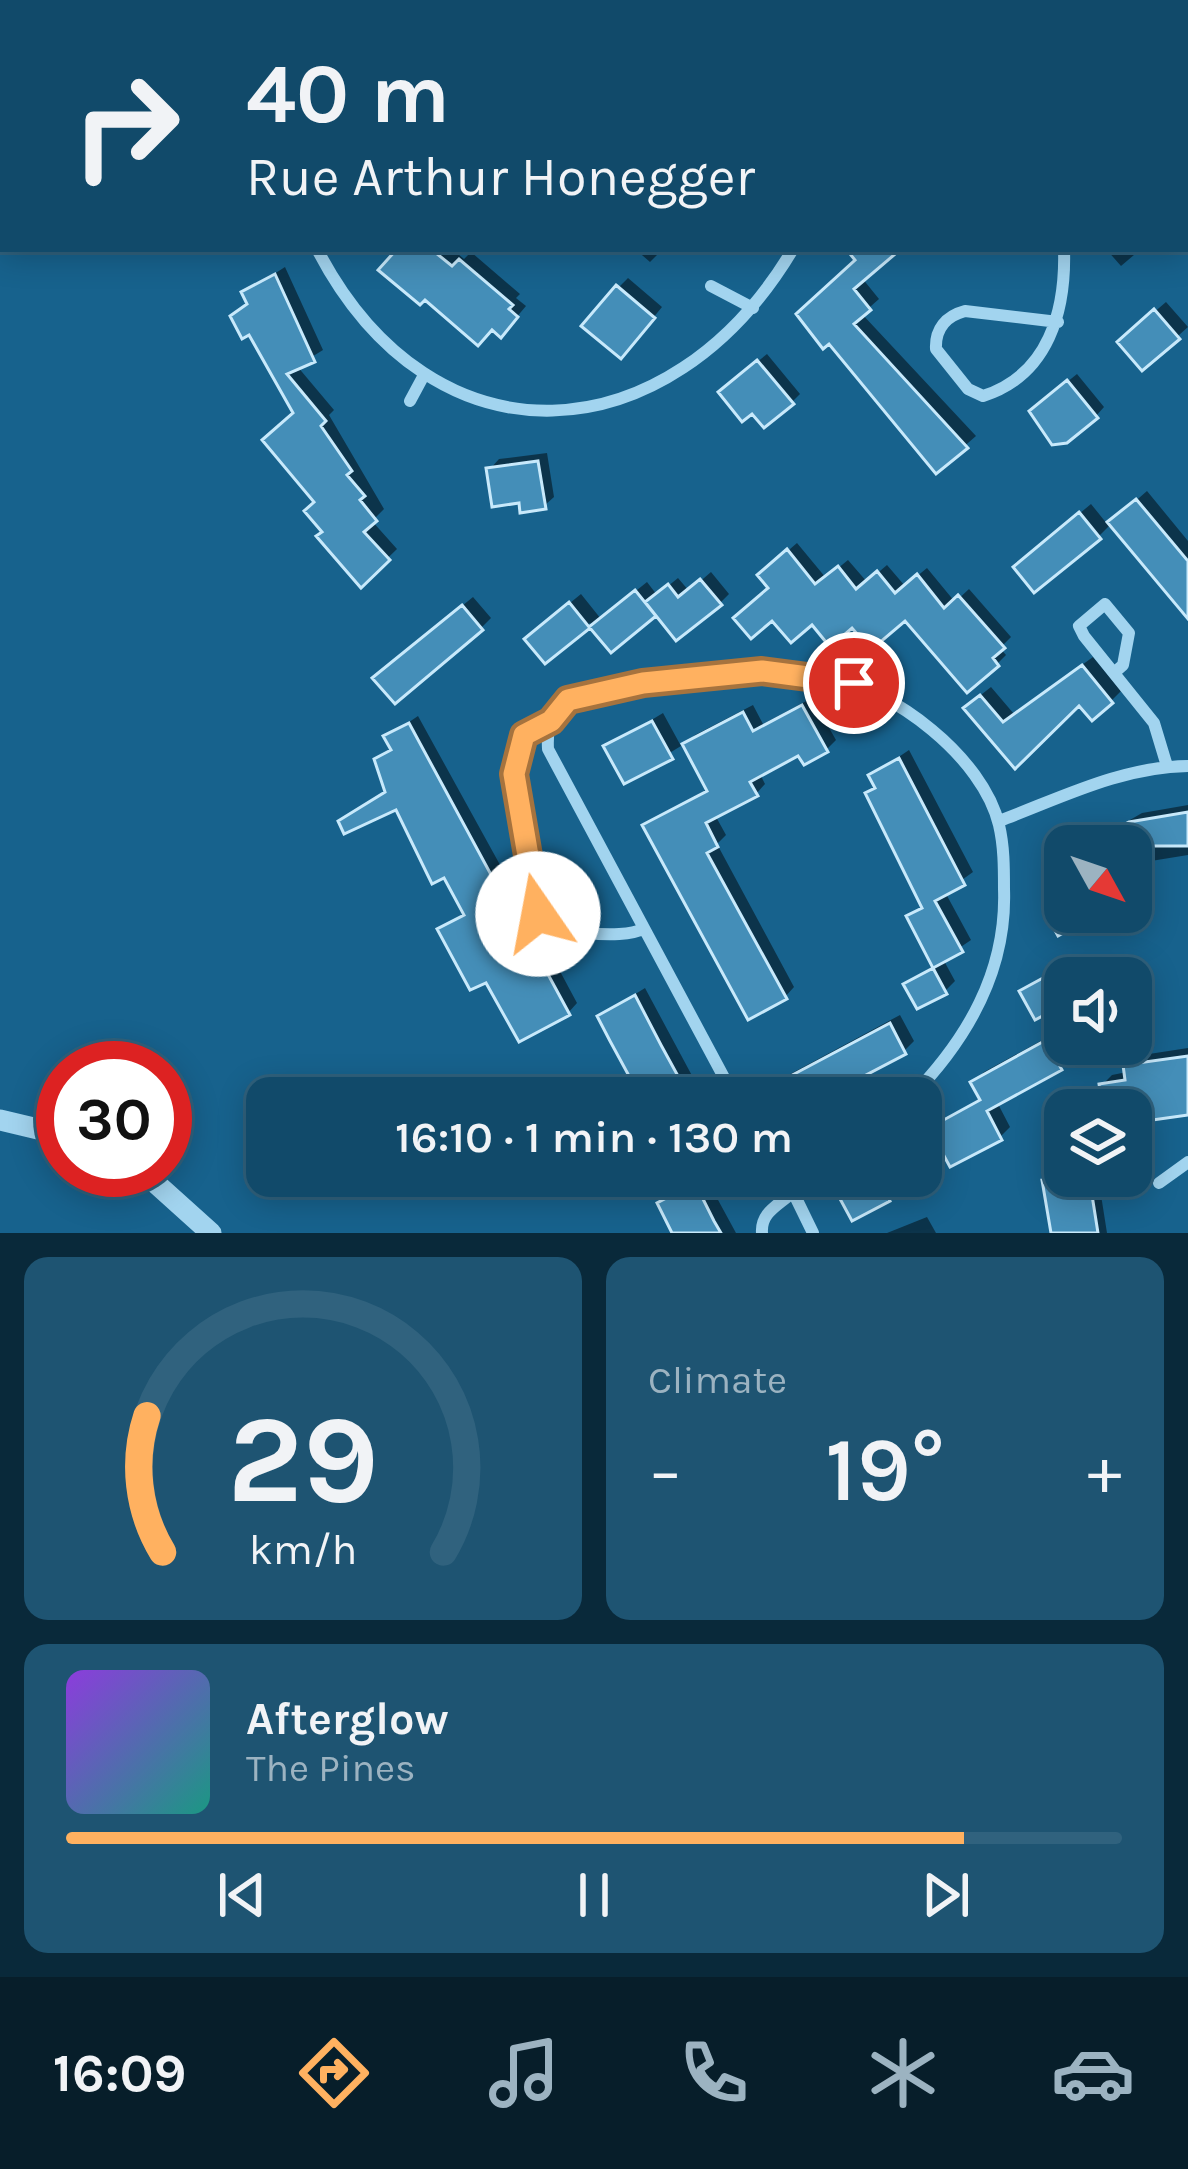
<!DOCTYPE html>
<html lang="en">
<head>
<meta charset="utf-8">
<style>
  :root { --surface:#114a6a; --page:#1e5472; --text:#f1f3f6; --muted:#9cb3c1; --line:#30627e; --accent:#ffb160 }
  body { margin:0; font-family:Karla,sans-serif; background:var(--page); color:var(--text); height:100vh; display:flex; flex-direction:column; font-size:45px; white-space:nowrap }
  * { box-sizing:border-box; margin:0 }
  p { font-size:39px; color:var(--muted) }
  .icon { flex:none; width:66px; height:66px; fill:none; stroke:currentColor; stroke-width:2; stroke-linecap:round; stroke-linejoin:round }
  .map { position:relative; height:1233px; overflow:hidden }
  .panel { display:flex; flex-direction:column; gap:24px; padding:24px; background:#09293a; flex:1 }
  .panel>* { flex:none }
  .banner { position:absolute; left:0px; top:0px; width:1188px; height:252px; box-shadow:0 6px 30px #0003,0 0 0 3px var(--line); background:#114a6a; color:var(--text); overflow:hidden }
  .needle { width:78px; rotate:130deg }
  .fabs { position:absolute; left:1044px; top:825px; display:grid; gap:24px }
  .fabs a { display:grid; place-items:center; width:108px; height:108px; border-radius:24px; background:var(--surface); box-shadow:0 6px 30px #0003,0 0 0 3px var(--line); font-size:60px }
  .speed { position:absolute; left:36px; top:1041px; display:flex; gap:24px; font-size:60px; font-weight:700; text-align:center }
  .speed>* { display:grid; place-content:center; width:156px; height:156px; border-radius:50%; background:var(--surface); box-shadow:0 6px 30px #0003,0 0 0 3px var(--line); line-height:1 }
  .speed .limit { border:18px solid #d22; background:#fff; color:#111 }
  .pin { position:absolute; display:grid; place-items:center; width:102px; height:102px; color:#fff; margin:-51px; border:6px solid #fff; border-radius:50%; box-shadow:0 3px 12px #0007 }
  .me { position:absolute; width:132px; margin:-66px; rotate:348deg; stroke-linejoin:round; filter:drop-shadow(0 0 9px #0008) }
  .turn { display:flex; align-items:center; gap:42px; height:252px; padding:0 48px; font-size:54px }
  .turn .icon { width:156px; height:156px; stroke-width:2.5 }
  .turn b { display:block; font-size:84px; line-height:102px }
  .big { font-size:90px; font-weight:600; line-height:1.1 }
  .panel .widget { flex:1; display:flex; flex-direction:column; justify-content:center; gap:18px; min-width:0; padding:0 42px; border-radius:24px; background:var(--page) }
  .panel .dial { align-items:center; gap:0 }
  .dial svg { height:312px; overflow:visible; fill:none; stroke:var(--line); stroke-width:7; stroke-linecap:round; text-anchor:middle }
  .dial text { fill:var(--text); stroke:none }
  .song { display:flex; align-items:center; gap:36px }
  .cover { width:144px; height:144px; border-radius:18px; background:linear-gradient(135deg,hsl(270 70% 55%),hsl(170 70% 35%)) }
  .played { height:12px; border-radius:6px; background:linear-gradient(90deg,var(--accent) 85%,var(--line) 85%) }
  .keys { display:flex; justify-content:space-around; direction:ltr }
  .heat { display:flex; justify-content:space-between; align-items:center; font-size:66px; direction:ltr }
  .panel .tiles { flex:1; display:grid; gap:24px; grid-template-columns:1fr 1fr }
  .widget:last-child { grid-column:span 2 }
  .trip { position:absolute; left:246px; top:1077px; width:696px; height:120px; border-radius:24px; background:var(--surface); box-shadow:0 6px 30px #0003,0 0 0 3px var(--line); font-weight:600; line-height:120px; text-align:center }
  .dock { display:flex; height:192px; justify-content:space-around; align-items:center; background:#071e2a; color:var(--muted) }
  .dock .icon { width:84px; height:84px }
  .dock .active { color:var(--accent) }
  .dock b { font-size:54px; color:var(--text) }
  .map>svg:first-child { display:block }
  .shadow { fill:#0007 }
  .building { fill:#448eb8; stroke:#c8e9fb; stroke-width:3 }
  .lines { fill:none; stroke-linecap:round; stroke-linejoin:round }
  .minor { stroke:#a2d4ef; stroke-width:12 }
  .tertiary { stroke:#a2d4ef; stroke-width:21 }
  .route-casing { stroke:#a6733e; stroke-width:30 }
  .route { stroke:#ffb160; stroke-width:21 }
</style>
</head>
<body>
<div class="map">
<svg width="1188" height="1233" viewBox="0 0 1188 1233">
  <rect width="100%" height="100%" fill="#17628d"/>
  <path class="shadow" d="M619 0H682L616 3Z
    M1007 0H1064V3H1008Z
    M1163 0H1188V28L1185 3Z
    M1188 114V151L1185 153V116Z
    M400 249H452L464 259 471 252 520 294 516 298 526 306 510 325Z
    M635 249H663L650 262Z
    M850 249H896L862 278 879 299 862 314 976 436 937 470 829 340 858 259Z
    M1106 249H1141L1121 266Z
    M285 267 323 350 297 366 334 410 329 415 384 509 372 521 397 549 361 584 325 531 296 413 244 293Z
    M628 278 662 307 630 346 619 287Z
    M1166 302 1188 327 1143 367 1131 332Z
    M767 354 800 394 792 402 730 384Z
    M1077 374 1104 407 1096 416 1041 403Z
    M547 453 554 497 544 506 521 500 490 469 499 459Z
    M1147 491 1188 541V615L1112 523 1099 536 1027 557 1091 504 1108 525Z
    M797 543 826 578 848 560 867 582 887 565 905 586 927 568 955 602 969 589 1011 637 1000 648 1006 655 997 664 905 616 852 624 812 621 771 587 769 567Z
    M711 572 729 594 720 603 656 612 611 649 590 623 545 660 538 629 581 594 601 619 647 582 657 595 678 578 689 591Z
    M473 597 491 618 481 628 386 668Z
    M1093 657 1121 691 1111 701H1079L1015 764 977 698 991 687 1014 714Z
    M812 698 836 740 826 750 800 751 760 774 765 784 756 794 715 815 726 835 717 844 794 987 785 997 646 825 709 788 686 745 695 735 753 705 763 724Z
    M663 713 681 746 625 780 607 747Z
    M418 716 510 883 497 894 509 918 530 956 547 947 577 1003 568 1013 487 979 441 930 466 912 397 806 342 822 387 790 378 759 393 747 387 737Z
    M909 750 973 872 945 892 971 940 943 959 955 981 945 991 907 985 934 965 909 917 924 905 869 794 877 785 872 775Z
    M1188 805V855L1151 861 1131 877V846H1085L1142 813Z
    M1065 892V912H1095L1059 932 1045 907Z
    M1082 955 1094 978H1065V1000L1026 990Z
    M645 988 704 1098H645L600 1016Z
    M900 1015 914 1041 904 1051 817 1098H775L771 1089 781 1079Z
    M1057 1032 1070 1058 997 1102 1010 1127 1000 1137 933 1128 982 1097 974 1082 984 1072Z
    M1188 1048V1111L1131 1120V1110H1106L1102 1085 1112 1075 1127 1072 1136 1056Z
    M1065 1171V1176H1098L1107 1233H1053L1045 1181Z
    M686 1176H705L736 1233H676L661 1204 690 1184Z
    M870 1176H892L898 1188 888 1198 842 1197Z
    M927 1217 936 1233H887Z"/>
  <path class="building" d="M397 249H431L452 266 459 259 513 305 509 309 518 317 501 338 492 330 478 346 425 300 420 305 378 270Z
    M846 249H901L854 289 871 310 854 324 968 448 936 474 829 344 823 349 796 314 855 260Z
    M275 274 315 362 287 374 326 421 321 426 352 471 347 475 365 496 360 500 377 521 364 532 390 560 361 588 316 536 322 532 304 511 314 502 262 440 293 413 249 335 242 339 230 316 247 304 241 292Z
    M616 285 655 318 621 359 581 326Z
    M1154 309 1180 339 1142 371 1117 342Z
    M757 360 794 404 764 428 752 414 742 422 718 392Z
    M1067 380 1098 418 1067 443 1052 445 1029 411Z
    M538 461 546 509 520 513 519 503 492 507 486 468Z
    M1136 499 1188 561V619L1107 522Z
    M1079 512 1101 539 1034 593 1013 567Z
    M787 549 815 584 838 566 856 589 877 571 895 593 917 574 944 608 958 595 1005 648 993 658 999 666 967 693 905 621 871 650 852 628 830 647 812 625 791 643 772 621 751 639 733 618 768 588 757 575Z
    M700 579 722 605 676 641 645 602 668 584 678 597Z
    M635 590 656 616 611 653 590 628 545 664 524 639 569 602 589 627Z
    M462 605 483 630 395 704 372 678Z
    M1082 665 1113 703 1092 721 1079 706 1015 769 963 708 980 695 1003 722Z
    M802 705 828 752 804 765 798 756 750 782 758 796 706 823 718 847 707 853 787 999 748 1020 642 825 707 791 682 744 743 712 753 731Z
    M652 721 673 759 624 784 603 746Z
    M409 723 502 895 488 903 500 928 520 963 537 954 570 1015 519 1042 486 983 470 990 437 929 464 915 444 878 432 884 396 810 344 834 338 821 385 792 374 759 391 750 383 736Z
    M899 758 965 885 935 901 963 952 933 968 947 994 917 1009 903 984 933 968 906 916 922 908 865 793 875 788 868 775Z
    M1188 812V846H1084L1129 822Z
    M1045 912H1101L1058 936Z
    M1065 966V1004L1035 1020 1019 991Z
    M635 995 661 1045 690 1098H641L610 1041 597 1016Z
    M890 1023 906 1054 822 1098H749Z
    M1046 1040 1062 1070 987 1111 1002 1140 950 1167 929 1128 980 1100 970 1082Z
    M1188 1056V1115L1131 1123V1110H1103L1099 1084 1125 1080 1123 1065Z
    M870 1176H877L890 1201 852 1221 839 1197Z
    M1089 1176 1098 1233H1051L1042 1180Z
    M695 1183 714 1221 721 1233H672L657 1203Z"/>
  <g class="lines">
    <path class="minor" d="M768 0 770 3
      M851 0 857 3
      M1113 0 1115 3
      M360 3 362 0
      M1185 80 1188 83
      M317 249C433 473 670 456 793 249
      M711 286 753 308
      M1058 322 965 311C946 316 935 329 936 349L968 389 983 396C1049 375 1066 310 1064 249
      M410 401 424 375
      M1115 672 1123 665 1129 633 1105 604 1079 626 1084 636 1154 723 1167 766
      M551 721 531 727C522 736 515 747 514 760 511 779 528 895 537 911 549 934 622 940 643 929
      M999 821C1061 798 1120 767 1188 766
      M735 1098 548 749C547 732 550 712 566 701 595 682 648 682 682 679 731 674 779 667 827 676 893 689 983 757 999 825 1004 846 1004 868 1004 889 1007 972 967 1040 910 1098
      M782 1176 810 1183 827 1176
      M1159 1183 1188 1162
      M794 1194 813 1233
      M762 1233C760 1207 789 1203 799 1183"/>
    <path class="tertiary" d="M0 1120 63 1135
      M141 1170 211 1233"/>
  </g>
  <g class="lines">
    <defs>
      <path id="route" d="M538 914 514 774 524 735 551 721 568 700 643 683 762 671 854 683"/>
    </defs>
    <use href="#route" class="route-casing"/>
    <use href="#route" class="route"/>
  </g>
</svg>
<div class="fabs">
<a><svg class="needle" viewBox="-14 -14 28 28"><path d="M0-13l5 13h-10z" fill="#e53935"/><path d="M0 13l5-13h-10z" fill="#9cb3c1"/></svg></a>
<a><svg class="icon" aria-label="sound" viewBox="0 0 24 24"><path d="M4 9h4l5-4v14l-5-4H4zM17 9q2 3 0 6"/></svg></a>
<a><svg class="icon" aria-label="layers" viewBox="0 0 24 24"><path d="M12 4l9 5-9 5-9-5zM3 14l9 5 9-5"/></svg></a>
</div>
<div class="speed"><div class="limit">30</div></div>
<div class="pin" style="left:854px;top:683px;background:#d93025"><svg class="icon" aria-label="arrive" viewBox="0 0 24 24"><path d="M6 21V4h12l-3 4 3 4H6"/></svg></div>
<svg class="me" style="left:538px;top:914px" viewBox="-20 -20 40 40"><circle r="19" fill="#fff"/><path d="M0-13L10 11 0 6-10 11z" fill="#ffb160"/></svg>
<div class="trip">16:10 · 1 min · 130 m</div>
<div class="banner">
<div class="turn"><svg class="icon" aria-label="right" viewBox="0 0 24 24"><path d="M7 20v-9h11M14 6l5 5-5 5"/></svg><div><b>40 m</b>Rue Arthur Honegger</div></div>
</div>
</div>
<section class="panel">
<div class="tiles">
<div class="widget dial"><svg viewBox="0 0 100 80">
<path d="M14 69A42 42 0 1 1 86 69"/>
<path d="M14 69A42 42 0 0 1 10 34" stroke="#ffb160"/>
<text x="50" y="56" font-size="32" font-weight="700">29</text>
<text x="50" y="72" font-size="11">km/h</text>
</svg></div>
<div class="widget"><p>Climate</p>
<div class="heat"><a>−</a><b class="big">19°</b><a>+</a></div>
</div>
<div class="widget">
<div class="song"><i class="cover"></i><div><b>Afterglow</b><p>The Pines</p></div></div>
<div class="played"></div>
<div class="keys"><svg class="icon" aria-label="previous" viewBox="0 0 24 24"><path d="M18 5L8 12l10 7zM5 5v14"/></svg><svg class="icon" aria-label="pause" viewBox="0 0 24 24"><path d="M8 5v14M16 5v14"/></svg><svg class="icon" aria-label="next" viewBox="0 0 24 24"><path d="M6 5l10 7-10 7zM19 5v14"/></svg></div>
</div>
</div>
</section>
<nav class="dock">
<b>16:09</b>
<svg class="icon active" aria-label="directions" viewBox="0 0 24 24"><path d="M12 3l9 9-9 9-9-9zM9 14v-3h6M13 9l2 2-2 2"/></svg>
<svg class="icon" aria-label="music" viewBox="0 0 24 24"><path d="M9 18V5l10-2v13"/><circle cx="6" cy="18" r="3"/><circle cx="16" cy="16" r="3"/></svg>
<svg class="icon" aria-label="phone" viewBox="0 0 24 24"><path d="M5 4h4l2 5-3 2q2 4 5 5l2-3 5 2v4C11 20 4 13 5 4z"/></svg>
<svg class="icon" aria-label="climate" viewBox="0 0 24 24"><path d="M12 3v18M4 7l16 10M4 17L20 7"/></svg>
<svg class="icon" aria-label="car" viewBox="0 0 24 24"><path d="M5 17H2v-5l4-1 3-4h7l3 4 3 1v5h-3M9 17h6M6 11h13"/><circle cx="7" cy="17" r="2"/><circle cx="17" cy="17" r="2"/></svg>
</nav>
</body>
</html>
